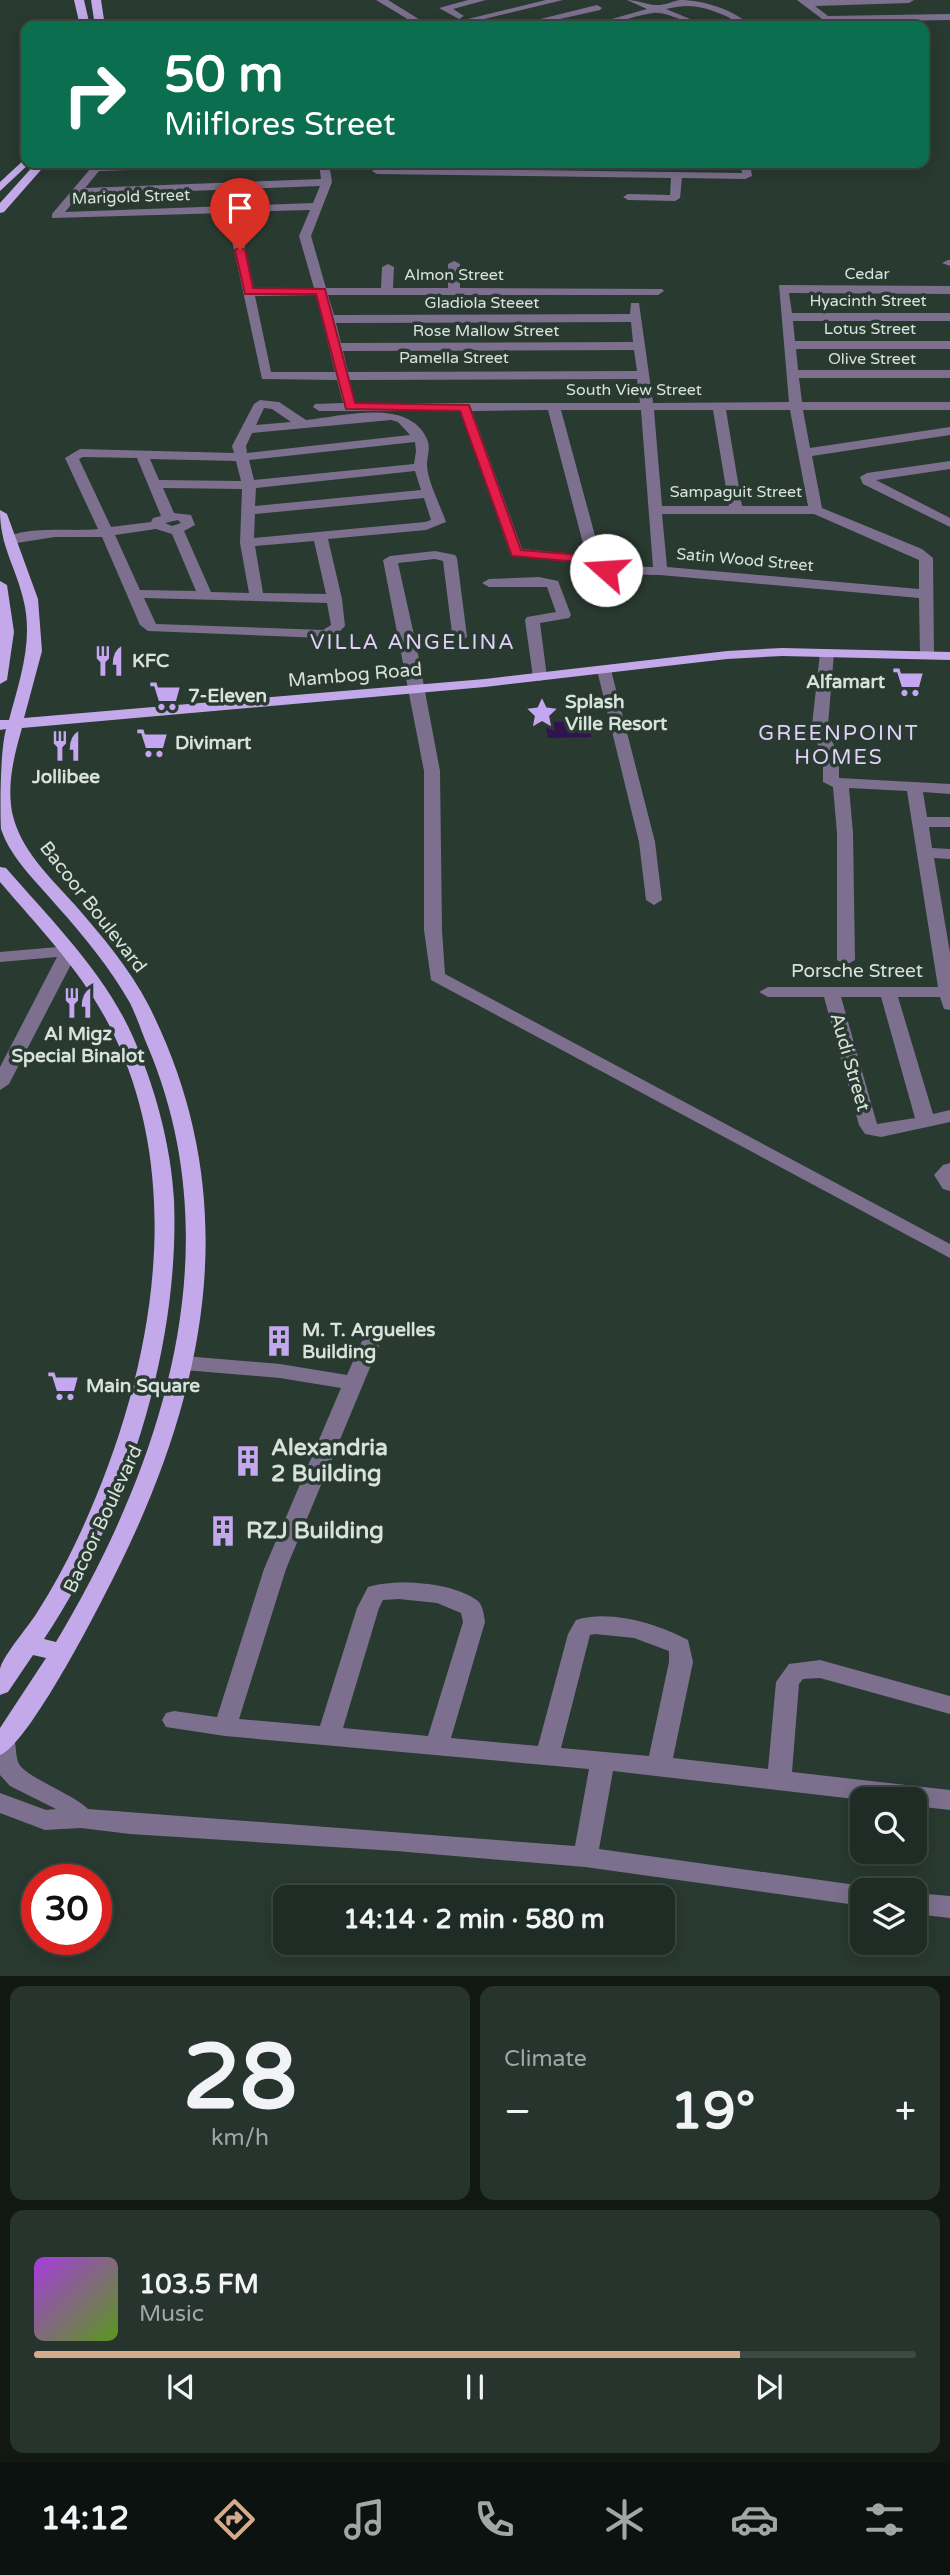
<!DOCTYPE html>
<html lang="en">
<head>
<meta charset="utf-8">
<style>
  :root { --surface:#1f2c25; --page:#27342d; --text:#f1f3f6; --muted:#a1a7a7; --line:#3c4842; --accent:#d6ab8b }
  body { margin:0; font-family:"Varela Round",sans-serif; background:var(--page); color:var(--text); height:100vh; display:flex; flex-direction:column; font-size:26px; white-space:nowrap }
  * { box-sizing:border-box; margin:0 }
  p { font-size:23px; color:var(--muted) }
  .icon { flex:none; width:38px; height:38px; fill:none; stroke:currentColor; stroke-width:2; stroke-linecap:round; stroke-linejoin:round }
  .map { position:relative; height:1976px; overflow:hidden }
  .panel { display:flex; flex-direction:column; gap:10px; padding:10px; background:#111814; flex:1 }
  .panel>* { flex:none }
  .banner { position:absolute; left:21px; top:21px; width:908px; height:147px; border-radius:14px; box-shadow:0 4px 18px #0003,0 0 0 2px var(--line); background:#0b6e4f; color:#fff; overflow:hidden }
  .fabs { position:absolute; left:850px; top:1787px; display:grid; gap:14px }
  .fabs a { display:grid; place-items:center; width:77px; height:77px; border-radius:14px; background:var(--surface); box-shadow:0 4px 18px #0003,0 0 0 2px var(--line); font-size:35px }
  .speed { position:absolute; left:21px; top:1864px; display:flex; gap:14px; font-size:35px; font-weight:700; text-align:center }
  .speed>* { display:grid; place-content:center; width:91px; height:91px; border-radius:50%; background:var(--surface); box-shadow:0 4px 18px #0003,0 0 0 2px var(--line); line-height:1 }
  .speed .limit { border:10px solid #d22; background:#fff; color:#111 }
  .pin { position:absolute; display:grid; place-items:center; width:60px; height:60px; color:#fff; margin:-72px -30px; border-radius:50% 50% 50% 0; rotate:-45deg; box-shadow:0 0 7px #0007 }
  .pin .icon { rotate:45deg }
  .me { position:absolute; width:77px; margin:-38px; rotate:289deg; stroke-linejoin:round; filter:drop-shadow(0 0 5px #0008) }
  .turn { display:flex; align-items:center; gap:24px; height:147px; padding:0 28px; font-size:32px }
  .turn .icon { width:91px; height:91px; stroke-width:2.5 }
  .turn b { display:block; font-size:49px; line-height:60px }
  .big { font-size:52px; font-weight:800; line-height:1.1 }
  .panel .widget { flex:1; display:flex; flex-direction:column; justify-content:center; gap:10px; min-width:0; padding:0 24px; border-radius:14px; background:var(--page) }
  .panel .dial { align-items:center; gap:0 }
  .dial b { font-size:91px; line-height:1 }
  .song { display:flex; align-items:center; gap:21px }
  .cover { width:84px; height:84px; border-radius:10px; background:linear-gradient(135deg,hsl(280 70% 55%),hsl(90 70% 35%)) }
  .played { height:7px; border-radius:4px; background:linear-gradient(90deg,var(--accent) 80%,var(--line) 80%) }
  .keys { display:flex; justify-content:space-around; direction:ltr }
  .heat { display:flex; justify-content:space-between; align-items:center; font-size:38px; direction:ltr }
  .panel .tiles { flex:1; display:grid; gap:10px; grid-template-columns:1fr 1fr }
  .widget:last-child { grid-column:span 2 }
  .trip { position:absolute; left:273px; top:1885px; width:402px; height:70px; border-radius:14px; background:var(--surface); box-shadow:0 4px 18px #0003,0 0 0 2px var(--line); font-weight:800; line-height:70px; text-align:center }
  .menu { display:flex; height:112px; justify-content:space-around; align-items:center; background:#0c120f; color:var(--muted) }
  .menu .icon { width:49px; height:49px }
  .menu .active { color:var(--accent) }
  .menu b { font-size:32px; color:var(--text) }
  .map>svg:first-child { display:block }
  .water { fill:#321251 }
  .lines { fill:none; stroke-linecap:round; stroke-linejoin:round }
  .minor { fill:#7d708f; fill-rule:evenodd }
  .major { fill:#c3a9e9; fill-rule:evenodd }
  .route { fill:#e11d48; stroke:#92132f; stroke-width:2 }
  .labels { text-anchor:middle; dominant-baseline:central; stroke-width:7; stroke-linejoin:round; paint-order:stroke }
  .far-street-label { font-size:16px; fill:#d8e2dc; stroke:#293a31 }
  .poi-label { font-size:19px; font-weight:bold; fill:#d8e2dc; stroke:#293a31; text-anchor:start }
  .street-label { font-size:19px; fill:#d8e2dc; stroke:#293a31 }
  .neighbourhood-label { font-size:21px; letter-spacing:2px; fill:#e0d0fa; stroke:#293a31 }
  .near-poi-label { font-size:23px; font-weight:bold; fill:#d8e2dc; stroke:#293a31; text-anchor:start }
</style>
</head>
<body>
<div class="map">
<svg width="950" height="1977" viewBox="0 0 950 1977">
  <rect width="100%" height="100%" fill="#293a31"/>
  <path class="water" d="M588 721 591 737 548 738 545 722Z"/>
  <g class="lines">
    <path class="minor" d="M376 0H388L430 26H419Z
      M468 0H486L453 9 464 16 459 19 439 8Z
      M546 0H563L455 26H439Z
      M627 0C638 0 649 6 659 5 666 5 673 1 680 0 703 0 735 10 751 26 739 27 736 21 726 16 702 6 690 3 666 9L707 26C688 26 668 11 653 13 630 16 610 27 587 26L647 9Z
      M797 0H914L909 3 815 6 828 16 950 14V20L826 22Z
      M597 5 602 8 600 10 529 26H512Z
      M91 163H248L243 166 99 171 85 188 321 179 319 163H329L332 182 311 236 326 288H381L382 267 388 264 394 267 393 288H448V264L454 261 460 264V288L662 289 664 291 658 295H328L334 315 630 314 631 303H639L653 403 789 402 779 285 950 286V294L789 293 792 313H950V321H793L795 341H950V349H796L798 370H950V378H799L802 402H950V410H803L810 448 950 427V435L812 456 822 508 922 549 933 558 934 655 927 659 920 655 919 598 660 575 606 574 590 564 511 556 460 411H319L313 407 315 404 343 403 337 380 262 379 226 213 52 218V214L91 168ZM320 186 313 203 65 212 79 195ZM310 210 299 236 314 288H254L237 212ZM316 295 335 372H271L255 296ZM631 322 633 342 341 343 336 323ZM634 350 637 371 348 372 343 351ZM637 379 640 403H355L350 380ZM548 410 586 555 522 549 472 411ZM561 410H641L653 567 610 566 601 558ZM654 410H713L729 506H662ZM726 410H790L808 506H742ZM662 514H814L919 560V589L667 567Z
      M740 163H750L752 176 745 179 682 178 680 198 675 201 628 200 623 197 628 194 670 195 671 178 377 174 372 171 377 168 742 173Z
      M948 260H950V266L942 263Z
      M260 400 279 402 306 420C342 417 408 397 427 439 431 448 427 456 427 465 427 480 441 507 446 522L426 530 328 539 342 599 345 626 335 636 323 638 148 631 140 625 102 537H55L10 544 3 540C21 525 75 532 98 529L65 458 80 449 234 453 232 446 254 404ZM264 408 272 409 291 422 256 425ZM391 420 398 422 410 435 247 453 246 446 252 433ZM415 442 416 451 414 464 254 480 249 460ZM83 457 137 458 161 516 153 518 151 522 111 527 79 459ZM150 459 236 461 241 481 159 480ZM415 471 421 490 255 506 256 488ZM163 488 242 489 240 543 249 593 211 592 184 531 195 525 191 515 174 513ZM424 498 431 520 425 522 254 538 255 514ZM178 520 181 523 172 526 165 523ZM156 529 172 534 196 591 140 590 115 535ZM314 541 326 594 263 593 255 546ZM144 598 327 603 331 625 323 630 156 624Z
      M950 461V469L876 480 950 518V527L863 484 860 477 867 473Z
      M435 551 455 555 457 558 467 637 460 641 416 644 440 771 442 930 445 974 950 1244V1258L431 980 424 930V771L383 560 390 556ZM435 559 443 561 452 633 414 635 398 563Z
      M539 577 558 581 571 615 569 618 540 623 547 677 540 681 533 677 525 620 527 617 556 612 547 587H489L482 583 489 579Z
      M827 649 834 653 828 725 830 738 839 754V778L950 784V794L923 792 927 817H950V827H929L932 848 950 849V859L934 858 950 953V1010L944 1009 940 997H898L933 1114 950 1110V1122L881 1137 865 1134 859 1125 824 997H768L759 992 768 987H938L907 791 849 788 853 833 855 960 846 965 837 960V833L833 787 823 782V754L814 738 812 725 820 653ZM841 997H881L915 1118 877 1124Z
      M604 666 611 670 655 842 662 900 654 905 646 900 639 842 597 670Z
      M69 946 78 951 9 1084 0 1090V1067L57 957 0 962V952Z
      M950 1163V1191L943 1189 934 1175 943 1165Z
      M369 1339 376 1341 379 1346 286 1569 239 1719 320 1726 357 1608 368 1587C396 1578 454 1582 478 1601 483 1606 484 1615 485 1622L451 1738 538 1746 568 1634 576 1620C610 1609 658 1624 688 1640L693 1662 673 1758 768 1769 776 1682 789 1664 820 1660 950 1696V1714L820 1678 803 1679 799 1684 792 1772 950 1790V1810L915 1806V1799L863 1800 613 1771 599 1849 863 1886 873 1890H863V1906L585 1867 396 1851 130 1834 81 1828 45 1830 0 1813V1793L46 1810 56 1809 10 1786 0 1775V1733L12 1734C17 1743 15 1753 18 1762 24 1777 72 1793 88 1809L575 1846 589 1769 225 1736 166 1727 162 1720 166 1713 174 1711 217 1717 264 1569 341 1388 280 1378 184 1370 177 1368 174 1363 177 1358 184 1356 280 1364 347 1375 362 1341ZM399 1599 437 1603 461 1613 463 1622 428 1736 343 1728 379 1608 383 1600ZM595 1634 634 1638 669 1651V1662L649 1756 561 1748 590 1635Z
      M915 1893 950 1896V1918L915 1914Z"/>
    <path class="major" d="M74 0H84L90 26H80Z
      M91 0H101L105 26H95Z
      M26 158V163H30L0 191V182Z
      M36 163H47L4 212 0 213V203Z
      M0 510 7 514 38 599 42 651 24 718 485 679 727 651 782 648 950 652V660L782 656 727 659 485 687 22 728C14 756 7 783 12 812 20 850 50 877 75 905 102 936 130 969 149 1006 251 1209 203 1408 102 1600 88 1628 25 1747 0 1755V1728L46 1658 33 1655 8 1692 0 1695C0 1687 0 1676 0 1669 3 1655 30 1625 38 1611 52 1589 65 1565 76 1542 149 1389 190 1194 114 1035 87 977 41 930 0 882V867L6 868C51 920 105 973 133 1037 155 1087 171 1145 174 1200 180 1348 126 1516 44 1639L56 1642C163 1463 233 1249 148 1047 142 1033 137 1017 130 1003 110 968 84 936 57 906 37 882 11 859 1 829 0 808 0 751 6 729L0 730V720H9C20 679 34 640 23 598 15 565 0 546 0 510Z
      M0 581 7 585 14 632 7 680 0 684Z"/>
  </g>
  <path class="route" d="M240 247 245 250 253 288 325 289 355 403 469 405 521 550 594 556 611 567V572H602L590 563 512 556 460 411 346 409 316 294H245L235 250Z"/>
  <defs>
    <symbol id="restaurant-bare" viewBox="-9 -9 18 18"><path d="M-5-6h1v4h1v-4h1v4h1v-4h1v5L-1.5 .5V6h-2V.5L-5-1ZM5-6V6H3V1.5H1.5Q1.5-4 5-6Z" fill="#c5a6f0" stroke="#293a31" stroke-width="2.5" paint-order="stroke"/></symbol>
    <symbol id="supermarket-bare" viewBox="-9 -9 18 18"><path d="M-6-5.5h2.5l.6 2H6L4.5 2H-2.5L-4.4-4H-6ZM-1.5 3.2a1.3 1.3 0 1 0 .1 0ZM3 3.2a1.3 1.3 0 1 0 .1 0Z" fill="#c5a6f0" stroke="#293a31" stroke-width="2.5" paint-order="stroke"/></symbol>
    <symbol id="sight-bare" viewBox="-9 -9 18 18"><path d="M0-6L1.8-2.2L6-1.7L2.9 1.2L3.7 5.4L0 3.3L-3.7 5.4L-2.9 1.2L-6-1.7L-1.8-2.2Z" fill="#c5a6f0" stroke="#293a31" stroke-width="2.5" paint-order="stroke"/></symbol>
    <symbol id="building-bare" viewBox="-9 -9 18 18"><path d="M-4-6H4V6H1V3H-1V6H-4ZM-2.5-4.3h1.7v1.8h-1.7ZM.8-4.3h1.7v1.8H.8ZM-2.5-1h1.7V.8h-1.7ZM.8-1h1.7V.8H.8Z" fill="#c5a6f0" stroke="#293a31" stroke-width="2.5" paint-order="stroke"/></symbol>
  </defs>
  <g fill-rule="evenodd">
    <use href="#restaurant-bare" x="87" y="639" width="44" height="44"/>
    <use href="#supermarket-bare" x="886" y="660" width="44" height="44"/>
    <use href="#supermarket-bare" x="143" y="674" width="44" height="44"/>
    <use href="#sight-bare" x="520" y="691" width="44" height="44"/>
    <use href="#supermarket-bare" x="130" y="721" width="44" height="44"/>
    <use href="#restaurant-bare" x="44" y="724" width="44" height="44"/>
    <use href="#restaurant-bare" x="56" y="981" width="44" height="44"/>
    <use href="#building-bare" x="257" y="1319" width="44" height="44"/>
    <use href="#supermarket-bare" x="41" y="1364" width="44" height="44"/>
    <use href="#building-bare" x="226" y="1439" width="44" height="44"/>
    <use href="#building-bare" x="201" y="1509" width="44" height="44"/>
  </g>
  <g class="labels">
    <g class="far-street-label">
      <text transform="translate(131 197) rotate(-2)">Marigold Street</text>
      <text x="867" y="274">Cedar</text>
      <text x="454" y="275">Almon Street</text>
      <text x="868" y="301">Hyacinth Street</text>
      <text x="482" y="303">Gladiola Steeet</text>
      <text x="870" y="329">Lotus Street</text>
      <text x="486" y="331">Rose Mallow Street</text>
      <text x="454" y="358">Pamella Street</text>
      <text x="872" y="359">Olive Street</text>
      <text x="634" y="390">South View Street</text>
      <text x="736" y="492">Sampaguit Street</text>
      <text transform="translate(745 560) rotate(5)">Satin Wood Street</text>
    </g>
    <g class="poi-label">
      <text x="132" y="661">KFC</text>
      <text x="885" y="682" text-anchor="end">Alfamart</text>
      <text x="188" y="696">7-Eleven</text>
      <text x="565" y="702">Splash<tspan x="565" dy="22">Ville Resort</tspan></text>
      <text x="175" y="743">Divimart</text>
      <text x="66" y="777" text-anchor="middle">Jollibee</text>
      <text x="78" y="1034" text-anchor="middle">Al Migz<tspan x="78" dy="22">Special Binalot</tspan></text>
      <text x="302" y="1330">M. T. Arguelles<tspan x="302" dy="22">Building</tspan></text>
      <text x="86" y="1386">Main Square</text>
    </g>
    <g class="street-label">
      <text transform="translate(355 675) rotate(-5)">Mambog Road</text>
      <text transform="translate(93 907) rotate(52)">Bacoor Boulevard</text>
      <text x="857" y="971">Porsche Street</text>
      <text transform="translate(850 1062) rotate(74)">Audi Street</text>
      <text transform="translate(103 1519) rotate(-65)">Bacoor Boulevard</text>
    </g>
    <g class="neighbourhood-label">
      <text x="413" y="642">VILLA ANGELINA</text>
      <text x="839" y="733">GREENPOINT<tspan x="839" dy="24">HOMES</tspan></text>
    </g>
    <g class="near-poi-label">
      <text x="271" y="1448">Alexandria<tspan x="271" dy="26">2 Building</tspan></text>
      <text x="246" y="1531">RZJ Building</text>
    </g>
  </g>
</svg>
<div class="fabs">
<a><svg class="icon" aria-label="search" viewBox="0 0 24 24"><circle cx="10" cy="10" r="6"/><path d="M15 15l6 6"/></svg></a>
<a><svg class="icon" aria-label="layers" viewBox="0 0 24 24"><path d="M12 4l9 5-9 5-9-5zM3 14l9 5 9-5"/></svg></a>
</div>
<div class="speed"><div class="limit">30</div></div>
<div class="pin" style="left:240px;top:250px;background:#d93025"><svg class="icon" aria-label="arrive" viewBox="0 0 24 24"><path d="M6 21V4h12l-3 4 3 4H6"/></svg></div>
<svg class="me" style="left:606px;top:570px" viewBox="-20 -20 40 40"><circle r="19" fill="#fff"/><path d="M0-13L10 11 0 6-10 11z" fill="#e11d48"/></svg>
<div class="trip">14:14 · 2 min · 580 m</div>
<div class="banner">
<div class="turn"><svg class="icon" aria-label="right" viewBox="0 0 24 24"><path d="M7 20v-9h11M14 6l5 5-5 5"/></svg><div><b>50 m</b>Milflores Street</div></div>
</div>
</div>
<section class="panel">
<div class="tiles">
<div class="widget dial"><b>28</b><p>km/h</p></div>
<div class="widget"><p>Climate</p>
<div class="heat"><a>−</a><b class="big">19°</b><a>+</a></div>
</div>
<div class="widget">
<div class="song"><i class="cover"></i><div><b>103.5 FM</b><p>Music</p></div></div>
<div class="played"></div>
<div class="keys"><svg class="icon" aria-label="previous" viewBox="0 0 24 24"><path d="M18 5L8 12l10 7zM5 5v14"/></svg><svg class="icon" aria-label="pause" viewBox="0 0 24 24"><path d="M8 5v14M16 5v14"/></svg><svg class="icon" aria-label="next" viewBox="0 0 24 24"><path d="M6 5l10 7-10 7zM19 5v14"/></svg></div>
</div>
</div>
</section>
<nav class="menu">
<b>14:12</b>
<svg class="icon active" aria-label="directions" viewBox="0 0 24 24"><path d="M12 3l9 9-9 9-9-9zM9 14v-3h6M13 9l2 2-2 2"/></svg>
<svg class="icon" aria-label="music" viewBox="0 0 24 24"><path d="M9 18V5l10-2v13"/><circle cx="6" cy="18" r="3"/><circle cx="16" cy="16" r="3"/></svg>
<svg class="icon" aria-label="phone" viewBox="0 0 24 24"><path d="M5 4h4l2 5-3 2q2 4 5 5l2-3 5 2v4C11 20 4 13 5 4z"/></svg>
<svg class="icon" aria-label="climate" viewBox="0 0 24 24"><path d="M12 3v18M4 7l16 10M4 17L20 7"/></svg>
<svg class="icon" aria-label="car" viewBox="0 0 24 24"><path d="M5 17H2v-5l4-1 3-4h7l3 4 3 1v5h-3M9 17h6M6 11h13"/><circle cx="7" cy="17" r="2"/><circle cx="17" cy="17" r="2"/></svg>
<svg class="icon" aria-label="filters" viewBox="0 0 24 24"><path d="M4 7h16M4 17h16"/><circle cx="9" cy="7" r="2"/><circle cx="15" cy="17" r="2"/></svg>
</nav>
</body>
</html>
